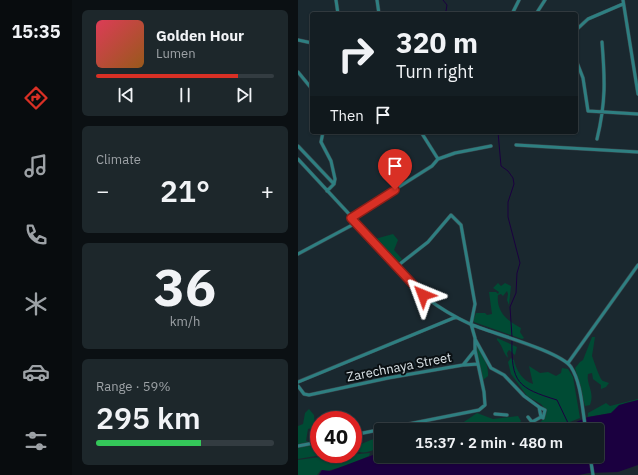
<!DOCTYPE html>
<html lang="en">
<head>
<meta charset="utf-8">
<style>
  :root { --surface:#141e23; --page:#1d272b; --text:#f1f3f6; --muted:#9da2a6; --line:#333c41; --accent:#d93025 }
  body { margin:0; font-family:"IBM Plex Sans",sans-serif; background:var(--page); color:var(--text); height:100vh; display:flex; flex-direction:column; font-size:15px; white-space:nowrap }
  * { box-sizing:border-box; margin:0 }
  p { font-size:13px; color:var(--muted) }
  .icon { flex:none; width:22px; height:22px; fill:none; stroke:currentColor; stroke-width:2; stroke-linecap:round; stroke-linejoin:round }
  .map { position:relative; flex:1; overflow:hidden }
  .side { display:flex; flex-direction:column; gap:10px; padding:10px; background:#0b1013; width:226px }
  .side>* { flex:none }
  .banner { position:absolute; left:12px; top:12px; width:268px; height:122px; border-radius:4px; box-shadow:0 1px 3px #0004,0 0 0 1px var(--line); background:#141e23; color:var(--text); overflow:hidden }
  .speed { position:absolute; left:12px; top:411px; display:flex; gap:8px; font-size:20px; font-weight:700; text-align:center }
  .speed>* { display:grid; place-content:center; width:52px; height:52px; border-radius:50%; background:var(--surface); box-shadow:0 1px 3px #0004,0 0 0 1px var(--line); line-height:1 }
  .speed .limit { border:6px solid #d22; background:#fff; color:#111 }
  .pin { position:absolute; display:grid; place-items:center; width:34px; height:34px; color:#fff; margin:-41px -17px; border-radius:50% 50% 50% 0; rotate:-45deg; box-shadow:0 0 4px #0007 }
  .pin .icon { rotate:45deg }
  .me { position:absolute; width:44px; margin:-22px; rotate:316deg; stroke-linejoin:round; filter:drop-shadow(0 0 3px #0008) }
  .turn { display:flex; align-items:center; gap:14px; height:84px; padding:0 20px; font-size:18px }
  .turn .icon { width:52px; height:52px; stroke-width:2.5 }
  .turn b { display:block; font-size:28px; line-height:34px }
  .then { display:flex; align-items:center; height:38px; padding:0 20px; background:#0003; gap:8px; font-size:15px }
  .big { font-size:30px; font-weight:600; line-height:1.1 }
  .side .widget { flex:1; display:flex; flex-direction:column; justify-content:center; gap:6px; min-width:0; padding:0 14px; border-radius:6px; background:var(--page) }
  .side .dial { align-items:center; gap:0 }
  .dial b { font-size:52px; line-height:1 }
  .song { display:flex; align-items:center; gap:12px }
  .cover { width:48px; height:48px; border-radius:6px; background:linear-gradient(135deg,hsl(350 70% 55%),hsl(30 70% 35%)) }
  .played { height:4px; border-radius:2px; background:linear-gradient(90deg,var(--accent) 80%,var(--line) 80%) }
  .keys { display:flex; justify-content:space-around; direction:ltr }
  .heat { display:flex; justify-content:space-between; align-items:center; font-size:22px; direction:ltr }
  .charge { height:6px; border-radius:3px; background:linear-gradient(90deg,#34c759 59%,var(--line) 0) }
  .trip { position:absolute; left:76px; top:423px; width:230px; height:40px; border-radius:4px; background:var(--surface); box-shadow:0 1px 3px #0004,0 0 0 1px var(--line); font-weight:600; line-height:40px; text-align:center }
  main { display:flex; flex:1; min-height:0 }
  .dock { display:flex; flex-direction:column; width:72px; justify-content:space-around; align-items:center; background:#080c0e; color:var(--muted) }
  .dock .icon { width:28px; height:28px }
  .dock .on { color:var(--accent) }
  .dock b { font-size:18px; color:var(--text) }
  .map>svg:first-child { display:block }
  .green { fill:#004b34 }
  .water { fill:#1b0040 }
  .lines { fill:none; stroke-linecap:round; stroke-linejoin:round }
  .stream { stroke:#1b0040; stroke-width:1 }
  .minor-casing { stroke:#39464c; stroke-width:4 }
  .minor { stroke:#2e7f81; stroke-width:3 }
  .route-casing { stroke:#8d1f18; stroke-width:10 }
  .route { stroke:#d93025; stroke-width:7 }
  .labels { text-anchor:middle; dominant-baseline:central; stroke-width:4; stroke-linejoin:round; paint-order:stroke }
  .street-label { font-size:13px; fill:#dae3e7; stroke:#0a1013 }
</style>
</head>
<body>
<main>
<nav class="dock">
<b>15:35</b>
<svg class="icon on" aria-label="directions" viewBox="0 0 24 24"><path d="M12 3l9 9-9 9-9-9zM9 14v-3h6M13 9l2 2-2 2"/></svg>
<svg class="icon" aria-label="music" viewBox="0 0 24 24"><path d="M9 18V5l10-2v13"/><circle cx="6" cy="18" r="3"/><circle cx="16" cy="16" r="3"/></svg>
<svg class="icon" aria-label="phone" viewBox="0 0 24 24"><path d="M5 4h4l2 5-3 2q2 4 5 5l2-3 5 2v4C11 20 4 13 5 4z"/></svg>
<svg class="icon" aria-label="climate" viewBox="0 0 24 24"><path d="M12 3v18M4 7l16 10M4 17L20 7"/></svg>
<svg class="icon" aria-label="car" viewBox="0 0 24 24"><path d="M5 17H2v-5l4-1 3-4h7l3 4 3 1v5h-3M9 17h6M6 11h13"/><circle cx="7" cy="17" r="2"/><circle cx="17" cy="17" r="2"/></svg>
<svg class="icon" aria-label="filters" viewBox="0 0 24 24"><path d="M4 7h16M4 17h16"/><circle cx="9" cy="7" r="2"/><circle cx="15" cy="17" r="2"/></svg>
</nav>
<section class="side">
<div class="widget">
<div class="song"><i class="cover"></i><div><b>Golden Hour</b><p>Lumen</p></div></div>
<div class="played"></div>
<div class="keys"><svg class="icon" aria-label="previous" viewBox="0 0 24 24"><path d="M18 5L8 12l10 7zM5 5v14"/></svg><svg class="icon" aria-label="pause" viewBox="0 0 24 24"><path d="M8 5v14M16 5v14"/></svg><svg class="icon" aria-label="next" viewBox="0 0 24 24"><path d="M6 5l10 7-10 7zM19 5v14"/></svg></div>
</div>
<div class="widget"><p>Climate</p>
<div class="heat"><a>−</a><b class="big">21°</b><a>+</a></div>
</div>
<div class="widget dial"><b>36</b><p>km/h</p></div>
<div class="widget"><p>Range · 59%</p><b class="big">295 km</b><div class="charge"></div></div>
</section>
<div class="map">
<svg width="340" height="475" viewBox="0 0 340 475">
  <rect width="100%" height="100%" fill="#1a282f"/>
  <path class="green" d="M95 234 100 240 96 250 104 259 99 264 77 239Z
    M200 283 203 286 207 283 213 286 211 305 209 300 210 294 209 291 205 296 203 294 200 295C198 311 209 321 223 328L222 332 226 338 224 339 176 322 175 320 178 313H187L189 315 194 314 191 292H198L200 294 201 292 195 288Z
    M294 337H297L294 356C296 361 302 380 305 381 307 382 309 382 311 383L308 387 303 389V385L295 379 294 373 290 374C288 385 297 391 292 405L287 406 277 368 282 362 285 360Z
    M199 338 219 347 217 355 211 350 209 353 210 358C205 353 205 346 199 340Z
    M179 343C184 353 191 365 190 376L185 380 179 355Z
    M213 358 216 360C218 370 225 381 235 384L231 366 242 373 250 372 258 376 263 373 264 368 270 369 275 377 282 418C270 423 250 431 237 427L238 424C244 423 247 417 248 410L243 404 229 396 213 374 210 362Z
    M340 399V400L327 403 313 413 290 417V413L308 403 312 406Z
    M11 409 16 415 17 427 10 429 8 441 21 445V454H49L47 459 55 452 61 454 72 453 71 456 47 466 29 471 23 470 19 475H0V460L29 456 39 461 45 459 38 460 29 454 0 459V426L5 424 7 413Z
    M179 413 195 419 220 416 223 421 221 424 231 428 230 430H132L136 425 144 422 148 428H157Z
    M83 436V447C69 452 70 454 55 451V441L63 444Z"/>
  <path class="water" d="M340 400V465L320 472 291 473 281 475H21L24 470 32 471 83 452V456H299V430H230L232 428 243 430 271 425 290 417 313 413 321 405Z"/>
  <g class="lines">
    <path class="stream" d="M144 14 148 11 149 5 145 0
      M200 132 203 166 210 171 215 178 216 184 210 202V217L222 263 219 273 218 293 212 307 214 337
      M214 340C213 383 220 388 259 400L271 425"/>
    <defs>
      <path id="minor" d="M38 0 40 14
        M79 0 81 14
        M325 0 340 94
        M214 14 221 0
        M238 14 247 0
        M278 30 290 19 325 4
        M0 40 14 43
        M278 60 285 78 290 111 340 114
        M0 72 14 89
        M25 132 23 142 33 161 37 179 36 184 29 191
        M123 132 140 159
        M299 139C308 102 307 79 304 42
        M218 145 340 152
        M0 146 36 184
        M0 159 130 299C143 309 157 317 172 324 193 333 262 351 273 367 284 384 284 411 288 430
        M53 217 134 166 140 159 157 153 193 146
        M0 254 58 223
        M177 339 193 368 206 375 226 396 241 407 243 417
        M270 363 340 265
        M166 365 180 364
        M0 382 158 317
        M0 386 6 394 11 395 90 378 165 365 177 350V338L173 324 177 304 163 225 153 215 130 242 98 267
        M197 414 209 415
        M230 417 234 422 243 417 245 418 247 410 241 407
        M55 435 181 410 187 405 186 392 177 350
        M0 446 21 442
        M292 456 295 475"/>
    </defs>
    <use href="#minor" class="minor-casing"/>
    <use href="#minor" class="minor"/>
  </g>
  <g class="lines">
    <defs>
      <path id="route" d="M97 190 53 218 125 295"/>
    </defs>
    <use href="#route" class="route-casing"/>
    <use href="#route" class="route"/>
  </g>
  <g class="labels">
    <g class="street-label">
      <text transform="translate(101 367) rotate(-11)">Zarechnaya Street</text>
    </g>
  </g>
</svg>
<div class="speed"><div class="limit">40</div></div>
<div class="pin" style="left:97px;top:190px;background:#d93025"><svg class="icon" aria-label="arrive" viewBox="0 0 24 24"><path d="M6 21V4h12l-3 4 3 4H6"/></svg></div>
<svg class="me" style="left:125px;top:295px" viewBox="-20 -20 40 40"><path d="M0-17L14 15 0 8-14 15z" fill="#d93025" stroke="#fff" stroke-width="4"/></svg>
<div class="trip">15:37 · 2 min · 480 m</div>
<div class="banner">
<div class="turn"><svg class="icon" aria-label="right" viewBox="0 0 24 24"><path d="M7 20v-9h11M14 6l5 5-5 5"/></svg><div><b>320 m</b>Turn right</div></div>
<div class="then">Then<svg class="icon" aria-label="arrive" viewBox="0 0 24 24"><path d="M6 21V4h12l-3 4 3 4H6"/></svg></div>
</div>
</div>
</main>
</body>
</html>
